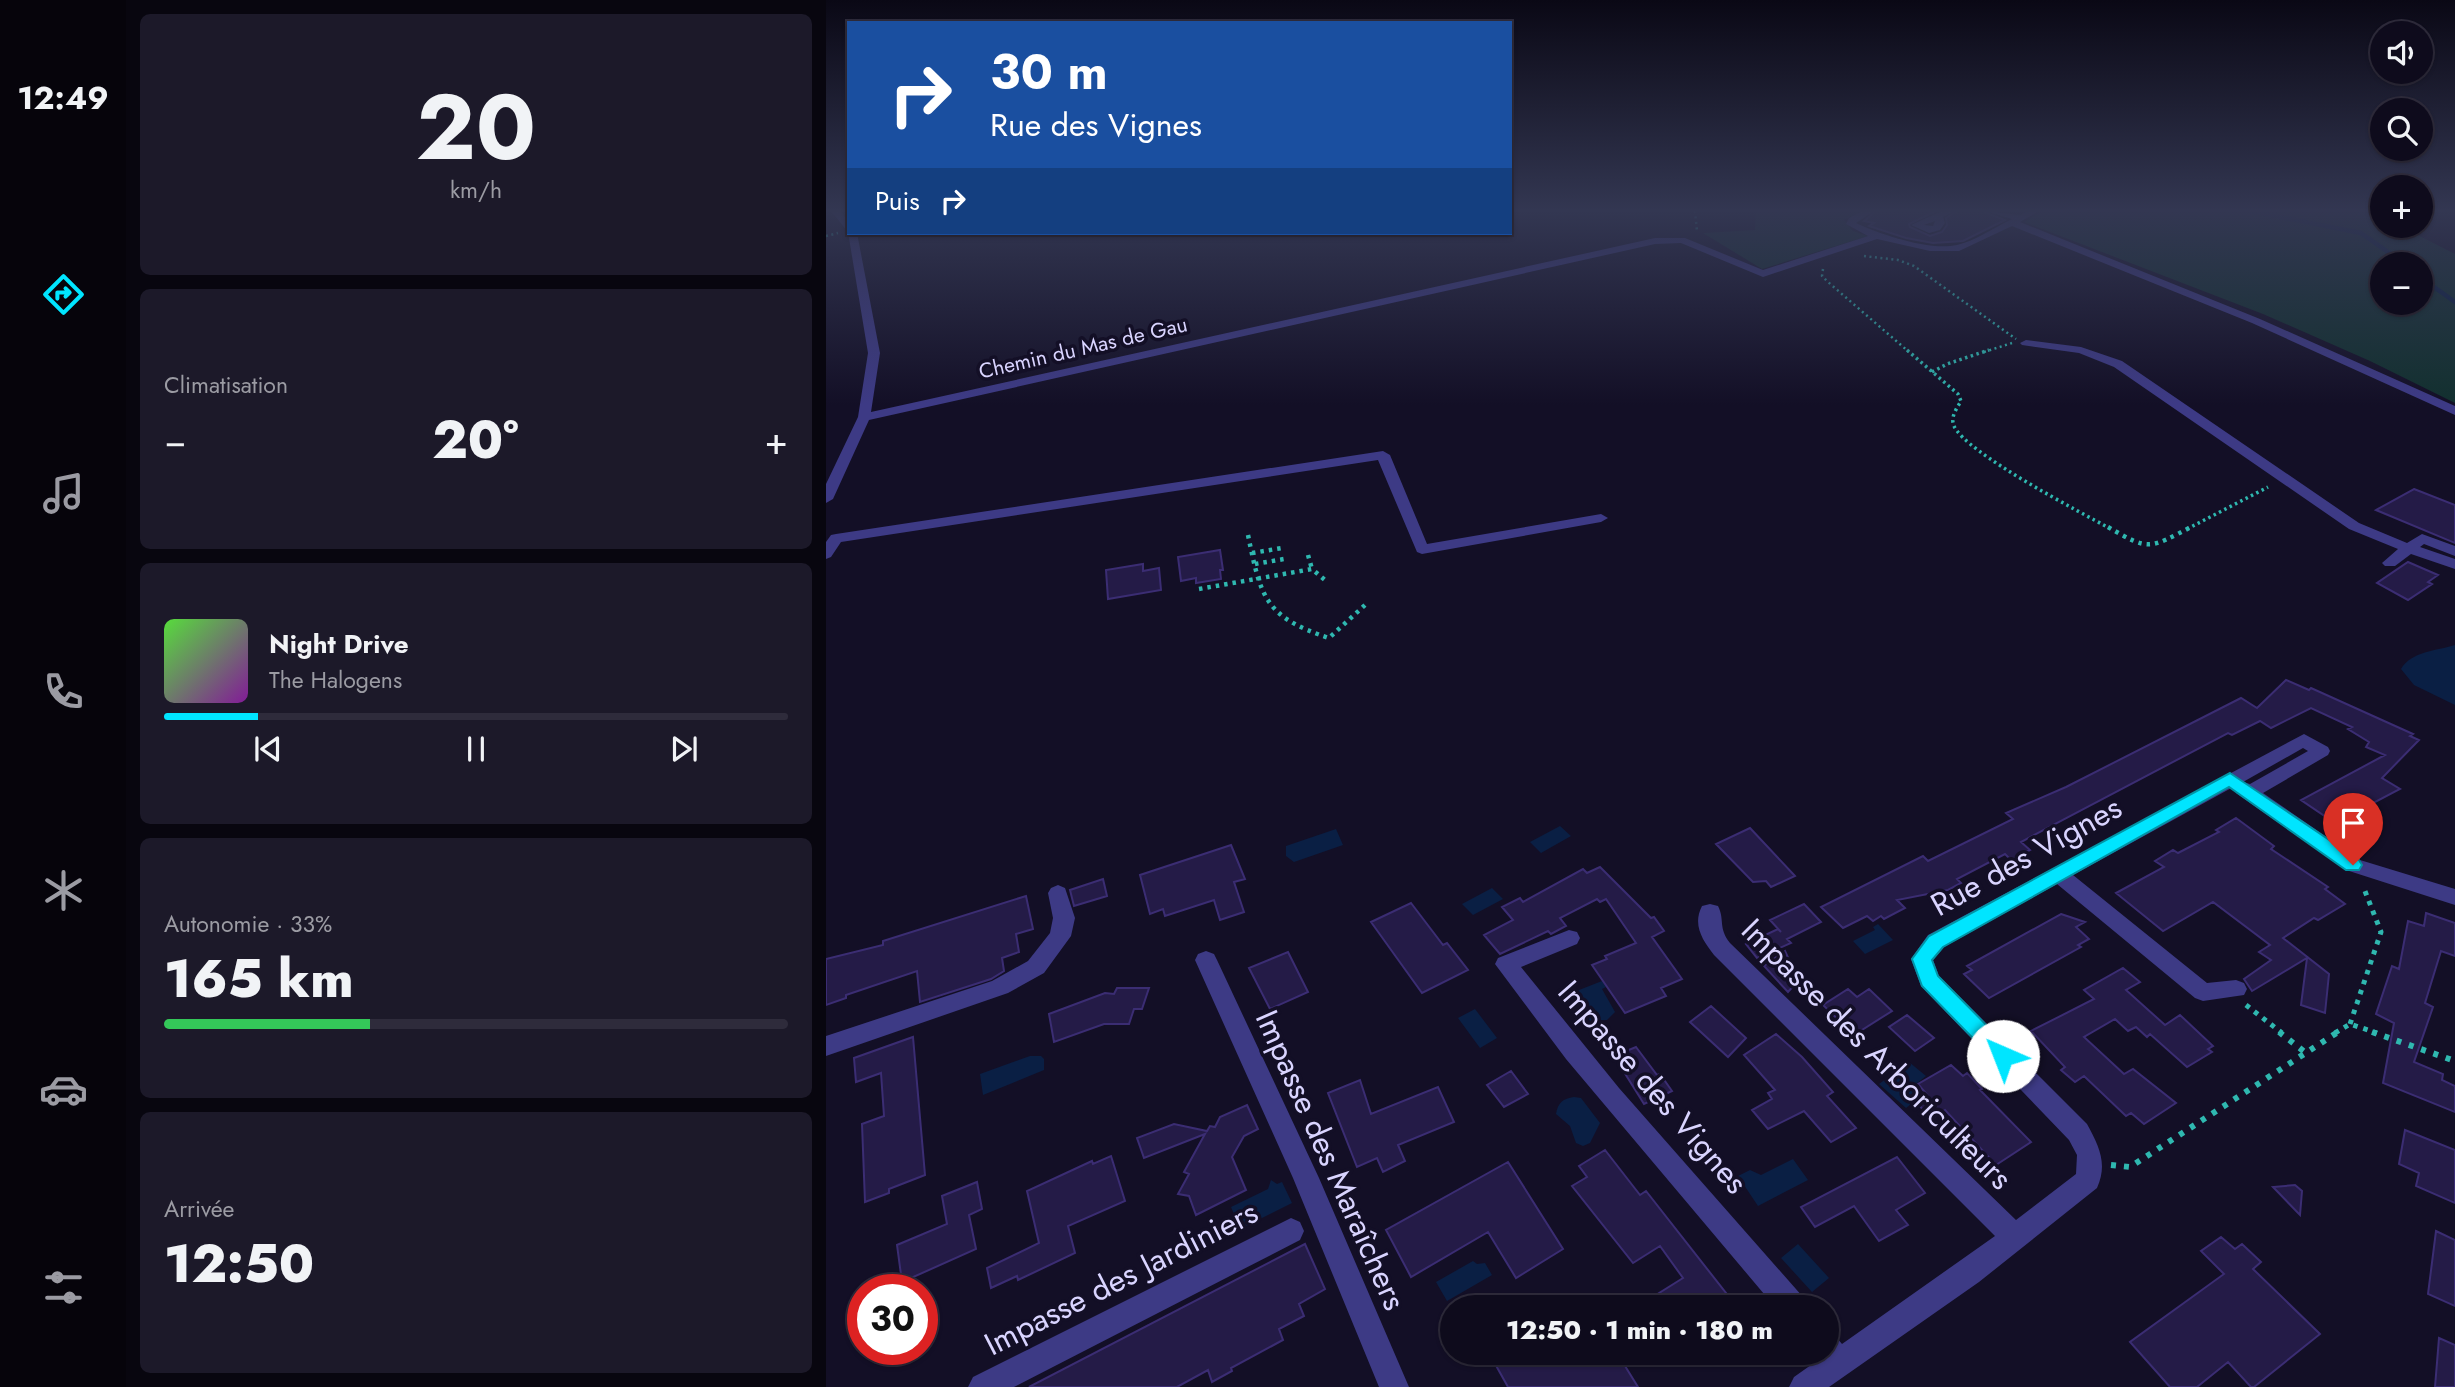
<!DOCTYPE html>
<html lang="fr">
<head>
<meta charset="utf-8">
<style>
  :root { --surface:#0e0b1c; --page:#1c1929; --text:#f1f3f6; --muted:#9b9ba3; --line:#2e2b3b; --accent:#00e5ff }
  body { margin:0; font-family:Jost,sans-serif; background:var(--page); color:var(--text); height:100vh; display:flex; flex-direction:column; font-size:26px; white-space:nowrap }
  * { box-sizing:border-box; margin:0 }
  p { font-size:23px; color:var(--muted) }
  .icon { flex:none; width:38px; height:38px; fill:none; stroke:currentColor; stroke-width:2; stroke-linecap:round; stroke-linejoin:round }
  .map { position:relative; flex:1; overflow:hidden }
  .side { display:flex; flex-direction:column; gap:14px; padding:14px; background:#08060f; width:700px }
  .side>* { flex:none }
  .guide { position:absolute; left:21px; top:21px; width:665px; height:214px; border-radius:0px; box-shadow:0 2px 5px #0004,0 0 0 2px var(--line); background:#1a4fa0; color:#fff; overflow:hidden }
  .tools { position:absolute; left:1544px; top:21px; display:grid; gap:14px }
  .tools a { display:grid; place-items:center; width:63px; height:63px; border-radius:50%; background:var(--surface); box-shadow:0 2px 5px #0004,0 0 0 2px var(--line); font-size:35px }
  .speed { position:absolute; left:21px; top:1274px; display:flex; gap:14px; font-size:35px; font-weight:700; text-align:center }
  .speed>* { display:grid; place-content:center; width:91px; height:91px; border-radius:50%; background:var(--surface); box-shadow:0 2px 5px #0004,0 0 0 2px var(--line); line-height:1 }
  .speed .limit { border:10px solid #d22; background:#fff; color:#111 }
  .pin { position:absolute; display:grid; place-items:center; width:60px; height:60px; color:#fff; margin:-72px -30px; border-radius:50% 50% 50% 0; rotate:-45deg; box-shadow:0 0 7px #0007 }
  .pin .icon { rotate:45deg }
  .me { position:absolute; width:77px; margin:-38px; rotate:316deg; stroke-linejoin:round; filter:drop-shadow(0 0 5px #0008) }
  .turn { display:flex; align-items:center; gap:24px; height:147px; padding:0 28px; font-size:32px }
  .turn .icon { width:91px; height:91px; stroke-width:2.5 }
  .turn b { display:block; font-size:49px; line-height:60px }
  .then { display:flex; align-items:center; height:66px; padding:0 28px; background:#0003; gap:14px; font-size:26px }
  .big { font-size:52px; font-weight:800; line-height:1.1 }
  .side .widget { flex:1; display:flex; flex-direction:column; justify-content:center; gap:10px; min-width:0; padding:0 24px; border-radius:10px; background:var(--page) }
  .side .dial { align-items:center; gap:0 }
  .dial b { font-size:91px; line-height:1 }
  .song { display:flex; align-items:center; gap:21px }
  .cover { width:84px; height:84px; border-radius:10px; background:linear-gradient(135deg,hsl(110 70% 55%),hsl(290 70% 35%)) }
  .played { height:7px; border-radius:4px; background:linear-gradient(90deg,var(--accent) 15%,var(--line) 15%) }
  .keys { display:flex; justify-content:space-around; direction:ltr }
  .heat { display:flex; justify-content:space-between; align-items:center; font-size:38px; direction:ltr }
  .charge { height:10px; border-radius:5px; background:linear-gradient(90deg,#34c759 33%,var(--line) 0) }
  .trip { position:absolute; left:614px; top:1295px; width:399px; height:70px; border-radius:35px; background:var(--surface); box-shadow:0 2px 5px #0004,0 0 0 2px var(--line); font-weight:800; line-height:70px; text-align:center }
  main { display:flex; flex:1; min-height:0 }
  .dock { display:flex; flex-direction:column; width:126px; justify-content:space-around; align-items:center; background:#06040b; color:var(--muted) }
  .dock .icon { width:49px; height:49px }
  .dock .on { color:var(--accent) }
  .dock b { font-size:32px; color:var(--text) }
  .map>svg:first-child { display:block }
  .green { fill:#12302f; fill-rule:evenodd }
  .water { fill:#0a1f44 }
  .lines { fill:none; stroke-linecap:round; stroke-linejoin:round }
  .stream { stroke:#0a1f44; stroke-width:4.5 }
  .building { fill:#241b47; stroke:#3b2d73; stroke-width:2 }
  .path-far4 { stroke:#2fb8b0; stroke-width:2.5; stroke-dasharray:2 3.5; stroke-linecap:butt }
  .path-far3 { stroke:#2fb8b0; stroke-width:3.5; stroke-dasharray:2.5 3.5; stroke-linecap:butt }
  .path-far2 { stroke:#2fb8b0; stroke-width:4.5; stroke-dasharray:3.5 5; stroke-linecap:butt }
  .path-far1 { stroke:#2fb8b0; stroke-width:5; stroke-dasharray:4.5 6; stroke-linecap:butt }
  .path { stroke:#2fb8b0; stroke-width:6; stroke-dasharray:5 8; stroke-linecap:butt }
  .minor { fill:#3d3a85; fill-rule:evenodd }
  .route { fill:#00e5ff; stroke:#0095a6; stroke-width:2 }
  .labels { text-anchor:middle; dominant-baseline:central; stroke-width:7; stroke-linejoin:round; paint-order:stroke }
  .far-street-label { font-size:21px; fill:#d9d4ff; stroke:#130f26 }
  .near-street-label { font-size:32px; fill:#d9d4ff; stroke:#130f26 }
</style>
</head>
<body>
<main>
<nav class="dock">
<b>12:49</b>
<svg class="icon on" aria-label="directions" viewBox="0 0 24 24"><path d="M12 3l9 9-9 9-9-9zM9 14v-3h6M13 9l2 2-2 2"/></svg>
<svg class="icon" aria-label="music" viewBox="0 0 24 24"><path d="M9 18V5l10-2v13"/><circle cx="6" cy="18" r="3"/><circle cx="16" cy="16" r="3"/></svg>
<svg class="icon" aria-label="phone" viewBox="0 0 24 24"><path d="M5 4h4l2 5-3 2q2 4 5 5l2-3 5 2v4C11 20 4 13 5 4z"/></svg>
<svg class="icon" aria-label="climate" viewBox="0 0 24 24"><path d="M12 3v18M4 7l16 10M4 17L20 7"/></svg>
<svg class="icon" aria-label="car" viewBox="0 0 24 24"><path d="M5 17H2v-5l4-1 3-4h7l3 4 3 1v5h-3M9 17h6M6 11h13"/><circle cx="7" cy="17" r="2"/><circle cx="17" cy="17" r="2"/></svg>
<svg class="icon" aria-label="filters" viewBox="0 0 24 24"><path d="M4 7h16M4 17h16"/><circle cx="9" cy="7" r="2"/><circle cx="15" cy="17" r="2"/></svg>
</nav>
<section class="side">
<div class="widget dial"><b>20</b><p>km/h</p></div>
<div class="widget"><p>Climatisation</p>
<div class="heat"><a>−</a><b class="big">20°</b><a>+</a></div>
</div>
<div class="widget">
<div class="song"><i class="cover"></i><div><b>Night Drive</b><p>The Halogens</p></div></div>
<div class="played"></div>
<div class="keys"><svg class="icon" aria-label="previous" viewBox="0 0 24 24"><path d="M18 5L8 12l10 7zM5 5v14"/></svg><svg class="icon" aria-label="pause" viewBox="0 0 24 24"><path d="M8 5v14M16 5v14"/></svg><svg class="icon" aria-label="next" viewBox="0 0 24 24"><path d="M6 5l10 7-10 7zM19 5v14"/></svg></div>
</div>
<div class="widget"><p>Autonomie · 33%</p><b class="big">165 km</b><div class="charge"></div></div>
<div class="widget"><p>Arrivée</p><b class="big">12:50</b></div>
</section>
<div class="map">
<svg width="1629" height="1387" viewBox="0 0 1629 1387">
  <rect width="100%" height="100%" fill="#130f26"/>
  <path class="green" d="M930 211H1037L1018 220 1027 231 1042 236 936 269 877 233 929 230Z
    M1216 211H1545L1556 216V226H1574L1629 254V403L1544 361 1437 314 1198 222ZM1556 264H1594V303H1556Z"/>
  <path class="water" d="M1629 645V705L1588 685 1575 669C1586 651 1610 651 1629 645Z
    M734 826 745 836 715 853 704 842Z
    M510 829 517 845 468 862 460 856V846Z
    M666 888 677 899 647 915 636 904Z
    M1052 924 1067 940 1039 954 1027 941 1049 930 1047 927Z
    M776 981 780 987 776 989 789 1012 781 1020 764 1021 748 992Z
    M649 1009 671 1038 654 1048 632 1018Z
    M204 1056H215L218 1059V1070L157 1095 154 1074Z
    M1083 1062 1100 1076 1085 1088 1093 1098 1080 1108 1053 1084Z
    M748 1097 755 1098 774 1123 764 1143 757 1146 750 1143 744 1126 730 1114C732 1102 737 1099 748 1097Z
    M967 1159 982 1180 932 1206 912 1176 924 1170 935 1175Z
    M445 1180 451 1184 456 1182 466 1203 414 1229 405 1207 442 1189Z
    M972 1244 1003 1278 986 1292 955 1258Z
    M647 1261 651 1264 659 1263 666 1275 621 1301 610 1282Z"/>
  <g class="lines">
    <path class="stream" d="M1425 211 1535 233 1579 264
      M1594 277 1629 302"/>
  </g>
  <path class="building" d="M1050 211H1110L1083 224 1084 227 1104 236 1116 232 1121 225 1120 218 1131 211H1156L1179 220 1137 241 1107 243 1080 238 1043 226 1048 223 1038 221Z
    M1588 489 1629 505V543L1550 510Z
    M394 550 397 570H394L395 579 370 583V578L355 581 352 557Z
    M1582 562 1612 575 1602 582 1606 584 1582 600 1551 583Z
    M317 564V571L333 568 335 590 282 599 280 570Z
    M1460 680 1483 690 1485 688 1587 734 1584 736 1593 740 1556 778 1574 789 1509 823 1475 800 1559 755 1540 747 1543 742 1522 729 1526 727 1485 708 1445 728 1434 721 1406 735 1402 733 1195 842 1204 850 1185 860 1179 854 1131 879 1135 883 1122 890 1071 900 1079 908 1058 919 1055 916 1047 921 1041 916 1017 928 995 907 1097 856 1102 861 1187 819 1180 813 1240 787 1415 698 1431 708Z
    M1410 818 1448 846 1445 849 1502 887 1499 889 1519 904 1492 920 1488 918 1457 938 1503 974 1499 1013 1475 1005 1481 958 1426 991 1418 979 1445 960 1433 952 1444 945 1387 902 1337 931 1290 893 1338 867 1329 861 1347 850 1352 853 1393 832 1390 830Z
    M924 828 969 876 945 887 940 881 927 882 890 844Z
    M405 845 419 879 408 882 418 912 394 920 388 900 339 916 337 909 324 914 314 875Z
    M774 867 825 918 828 917 838 931 826 937 856 979 835 988 840 996 799 1013 766 965 781 959 779 956 810 943 780 899 774 902 771 899 734 918 740 926 725 934 722 931 674 954 658 935 687 920 676 907 694 898 697 902 757 869 761 873Z
    M277 879 281 896 248 906 244 890Z
    M200 896 207 929 190 934 193 952 176 958 178 971 165 979 94 1002 91 971 20 995V998L0 1005V959L57 945V941Z
    M585 903 617 945 621 943 642 970 596 993 545 922Z
    M978 904 995 922 961 939 965 943 931 958 920 944 952 929 955 932 944 920Z
    M1600 913 1629 923V956L1615 951 1599 1003 1607 1007 1588 1062 1617 1074 1616 1080 1629 1086V1112L1557 1083 1568 1023 1550 1014 1566 966 1573 969 1582 921 1598 926Z
    M1235 914 1259 922 1250 927 1263 939 1252 945 1255 947 1163 998 1138 974 1146 970 1141 966Z
    M959 951 970 975V983L962 992 938 966Z
    M462 952 482 992 444 1009 423 968Z
    M1297 968 1314 982 1300 990 1339 1025 1354 1015 1387 1046 1382 1049 1386 1052 1361 1067 1324 1034 1321 1037 1310 1027 1302 1031 1289 1019 1258 1037 1298 1074 1307 1069 1350 1103 1318 1124 1305 1113 1300 1116 1258 1076 1249 1082 1235 1070 1239 1067 1205 1031 1268 999 1258 990Z
    M291 988H323L316 1009H308L303 1024H278L228 1042 223 1014 279 993 288 994Z
    M1022 989 1031 997 1043 989 1066 1011 1028 1035 997 1005Z
    M885 1006 920 1038 902 1057 864 1022Z
    M1081 1015 1108 1038 1089 1051 1063 1027Z
    M950 1034 976 1057 1007 1092 1001 1096 1030 1128 1005 1142 978 1111 942 1129 926 1110 946 1099 942 1093 949 1090 918 1055Z
    M87 1037 99 1175 63 1189V1193L39 1202 36 1124 58 1116 55 1073 30 1082 28 1058Z
    M810 1047 831 1075 834 1074 846 1091 818 1104 788 1056Z
    M1125 1065 1137 1076 1141 1073 1156 1089 1154 1090 1205 1142 1170 1165 1119 1110 1105 1119 1092 1104 1103 1097 1092 1084Z
    M685 1071 702 1094 678 1107 661 1085Z
    M534 1080 545 1114 612 1087 628 1122 572 1145 579 1161 557 1172 551 1158 531 1167 502 1093Z
    M421 1105 432 1129 418 1136 406 1157 420 1190 370 1215 363 1196 352 1194 363 1174 358 1172 379 1134 318 1158 311 1138 348 1124 381 1131 384 1126 389 1127 394 1117Z
    M1579 1130 1629 1150V1203L1590 1186 1593 1173 1573 1164Z
    M779 1150 814 1195 820 1191 911 1307H839L830 1295 857 1278 834 1246 807 1263 746 1186 761 1177 753 1166Z
    M285 1156 299 1201 242 1226 249 1253 192 1280 191 1276 165 1288 161 1268 213 1243 201 1191 266 1161 267 1164Z
    M1071 1157 1099 1193 1070 1210 1082 1225 1053 1241 1028 1206 989 1227 975 1207Z
    M682 1162 737 1249 690 1278 662 1232 585 1277 560 1230Z
    M151 1182 156 1209 143 1215 150 1249 76 1282 71 1245 121 1224 116 1196Z
    M1469 1185 1476 1191 1474 1215 1447 1187Z
    M1610 1231 1629 1240V1306L1602 1294Z
    M1395 1237 1409 1249 1416 1244 1435 1262 1427 1269 1494 1334 1428 1387H1425L1402 1362 1371 1387H1344L1304 1342 1398 1274 1375 1251Z
    M479 1244 499 1289 473 1304 478 1316 453 1329 457 1340 405 1368 406 1371 386 1382 382 1370 351 1387H203Z
    M1613 1338 1629 1345V1387H1609Z
    M663 1353H791L812 1387H682Z"/>
  <g class="lines">
    <path class="path-far4" d="M869 211 871 231
      M0 236 12 233
      M1038 256 1072 260 1088 266 1190 339
      M997 269 996 276 1002 282 1083 352
      M1158 352 1186 343"/>
    <path class="path-far3" d="M1081 350 1132 394 1135 401C1131 408 1124 417 1128 426 1140 453 1254 512 1285 529
      M1106 372 1121 364 1163 350
      M1361 529 1442 487"/>
    <path class="path-far2" d="M1282 527C1323 551 1323 549 1365 527
      M422 535C435 598 439 617 503 638L539 605
      M426 553 456 548
      M482 555 486 569
      M429 564 458 559
      M373 589 486 569 500 581"/>
    <path class="path-far1" d="M1420 1005 1456 1033
      M1524 1024 1555 932 1537 886
      M1509 1033 1524 1024 1551 1033"/>
    <path class="path" d="M1453 1032 1480 1053
      M1546 1032 1629 1061
      M1285 1165 1304 1167 1512 1032"/>
    <path class="minor" d="M5 211H14L23 222V233H31L54 353 45 412 829 238H859L937 270 1042 236 1020 224 1023 218 1036 211H1048L1030 223C1056 235 1103 251 1131 245 1149 241 1169 227 1186 219L1159 211 1194 215 1202 211H1213L1194 222 1434 319 1629 406V415L1426 323 1186 226 1133 251H1104L1051 239 937 277 855 243 829 244 43 420 7 499 0 503V484L32 417 42 353 22 232Z
      M1116 211H1129L1117 217 1119 223 1114 230 1103 233 1085 225ZM1109 221 1107 226 1098 225Z
      M1200 340 1255 347 1296 361 1533 523 1581 543 1596 534 1629 546V556L1598 544 1594 547 1629 559V569L1585 554 1569 566H1559L1556 563 1572 549 1523 529 1288 367 1253 353 1196 345 1194 343Z
      M557 451 564 455 601 544 775 514 782 518 775 522 596 554 591 552 552 460 15 542 5 557 0 559V542L5 535 10 534Z
      M1478 734 1502 747 1504 751 1502 755 1437 793 1534 860 1629 889V905L1520 870 1410 793 1409 786 1247 875 1381 983 1410 980 1418 983 1421 989 1418 995 1377 1001 1369 998 1231 884 1118 947 1107 960 1113 976 1261 1124C1273 1146 1282 1164 1271 1188L1153 1282 1003 1387H963L968 1377 992 1360 989 1353H1001V1334L1011 1338 1016 1344 1169 1236 888 955C877 941 866 925 876 906L884 904 892 906C899 920 892 928 904 943L1190 1220 1250 1174 1251 1155 1243 1140 1095 986 1085 959 1102 935ZM1477 748 1482 751 1424 784 1417 782Z
      M232 885 239 888 249 918 245 936 218 973 182 993 0 1056V1036L166 981 202 961 224 933 227 918 222 893 225 888Z
      M743 930 751 932 754 938 751 944 695 967 793 1088 977 1297 981 1307H949L740 1059 669 964 672 958Z
      M380 951 388 954 391 960 493 1178 583 1387H553L467 1178 369 960 372 954Z
      M465 1218 474 1222 478 1231 474 1240 188 1387H142L147 1377Z"/>
  </g>
  <linearGradient id="sky" x2="0" y2="1"><stop stop-color="#0a0815"/><stop offset="0.52" stop-color="#333752"/><stop offset="1" stop-color="#333752" stop-opacity="0"/></linearGradient>
  <rect width="1629" height="405" fill="url(#sky)"/>
  <path class="route" d="M1404 773 1533 860 1536 865 1533 870H1520L1403 787 1117 947 1106 960 1112 976 1185 1050 1188 1056 1185 1062 1177 1065 1170 1062 1096 986 1086 959 1103 936Z"/>
  <g class="labels">
    <g class="far-street-label">
      <text transform="translate(257 348) rotate(-13)">Chemin du Mas de Gau</text>
    </g>
    <g class="near-street-label">
      <text transform="translate(1200 856) rotate(-29)">Rue des Vignes</text>
      <text transform="translate(1051 1054) rotate(45)">Impasse des Arboriculteurs</text>
      <text transform="translate(827 1087) rotate(49)">Impasse des Vignes</text>
      <text transform="translate(505 1160) rotate(66)">Impasse des Maraîchers</text>
      <text transform="translate(295 1278) rotate(-27)">Impasse des Jardiniers</text>
    </g>
  </g>
</svg>
<div class="tools">
<a><svg class="icon" aria-label="sound" viewBox="0 0 24 24"><path d="M4 9h4l5-4v14l-5-4H4zM17 9q2 3 0 6"/></svg></a>
<a><svg class="icon" aria-label="search" viewBox="0 0 24 24"><circle cx="10" cy="10" r="6"/><path d="M15 15l6 6"/></svg></a>
<a>+</a>
<a>−</a>
</div>
<div class="speed"><div class="limit">30</div></div>
<div class="pin" style="left:1527px;top:865px;background:#d93025"><svg class="icon" aria-label="arrive" viewBox="0 0 24 24"><path d="M6 21V4h12l-3 4 3 4H6"/></svg></div>
<svg class="me" style="left:1177px;top:1056px" viewBox="-20 -20 40 40"><circle r="19" fill="#fff"/><path d="M0-13L10 11 0 6-10 11z" fill="#00e5ff"/></svg>
<div class="trip">12:50 · 1 min · 180 m</div>
<div class="guide">
<div class="turn"><svg class="icon" aria-label="right" viewBox="0 0 24 24"><path d="M7 20v-9h11M14 6l5 5-5 5"/></svg><div><b>30 m</b>Rue des Vignes</div></div>
<div class="then">Puis<svg class="icon" aria-label="right" viewBox="0 0 24 24"><path d="M7 20v-9h11M14 6l5 5-5 5"/></svg></div>
</div>
</div>
</main>
</body>
</html>
